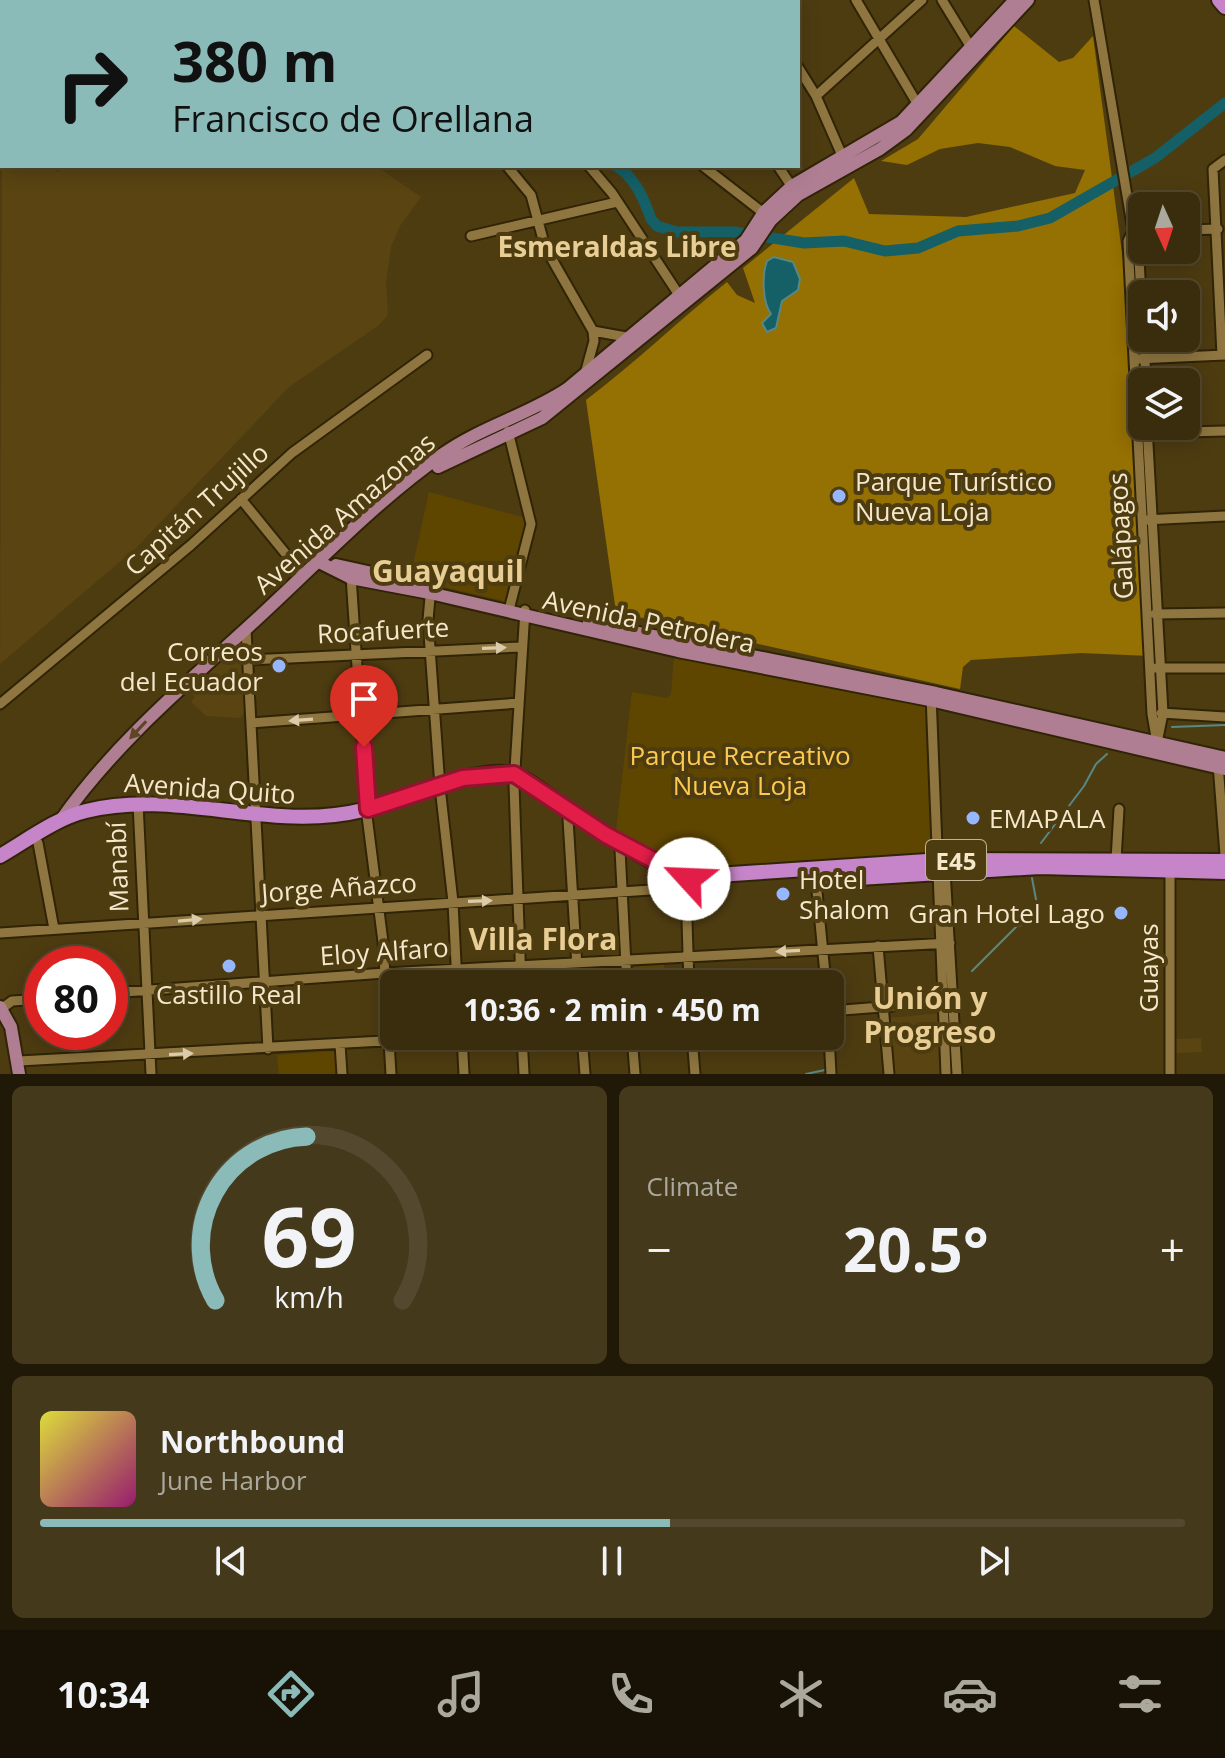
<!DOCTYPE html>
<html lang="en">
<head>
<meta charset="utf-8">
<style>
  :root { --surface:#3a2d0d; --page:#45391b; --text:#f1f3f6; --muted:#aba89d; --line:#54492e; --accent:#8bbbb9 }
  body { margin:0; font-family:"Open Sans",sans-serif; background:var(--page); color:var(--text); height:100vh; display:flex; flex-direction:column; font-size:30px; white-space:nowrap }
  * { box-sizing:border-box; margin:0 }
  p { font-size:26px; color:var(--muted) }
  .icon { flex:none; width:44px; height:44px; fill:none; stroke:currentColor; stroke-width:2; stroke-linecap:round; stroke-linejoin:round }
  .map { position:relative; height:1074px; overflow:hidden }
  .panel { display:flex; flex-direction:column; gap:12px; padding:12px; background:#201907; flex:1 }
  .panel>* { flex:none }
  .guide { position:absolute; left:0px; top:0px; width:800px; height:168px; box-shadow:0 4px 20px #0003,0 0 0 2px var(--line); background:#8bbbb9; color:#111; overflow:hidden }
  .needle { width:52px; rotate:177deg }
  .tools { position:absolute; left:1128px; top:192px; display:grid; gap:16px }
  .tools a { display:grid; place-items:center; width:72px; height:72px; border-radius:12px; background:var(--surface); box-shadow:0 4px 20px #0003,0 0 0 2px var(--line); font-size:40px }
  .speed { position:absolute; left:24px; top:946px; display:flex; gap:16px; font-size:40px; font-weight:700; text-align:center }
  .speed>* { display:grid; place-content:center; width:104px; height:104px; border-radius:50%; background:var(--surface); box-shadow:0 4px 20px #0003,0 0 0 2px var(--line); line-height:1 }
  .speed .limit { border:12px solid #d22; background:#fff; color:#111 }
  .pin { position:absolute; display:grid; place-items:center; width:68px; height:68px; color:#fff; margin:-82px -34px; border-radius:50% 50% 50% 0; rotate:-45deg; box-shadow:0 0 8px #0007 }
  .pin .icon { rotate:45deg }
  .me { position:absolute; width:88px; margin:-44px; rotate:295deg; stroke-linejoin:round; filter:drop-shadow(0 0 6px #0008) }
  .turn { display:flex; align-items:center; gap:28px; height:168px; padding:0 40px; font-size:36px }
  .turn .icon { width:104px; height:104px; stroke-width:2.5 }
  .turn b { display:block; font-size:56px; line-height:68px }
  .big { font-size:60px; font-weight:700; line-height:1.1 }
  .panel .card { flex:1; display:flex; flex-direction:column; justify-content:center; gap:12px; min-width:0; padding:0 28px; border-radius:12px; background:var(--page) }
  .panel .dial { align-items:center; gap:0 }
  .dial svg { height:208px; overflow:visible; fill:none; stroke:var(--line); stroke-width:7; stroke-linecap:round; text-anchor:middle }
  .dial text { fill:var(--text); stroke:none }
  .song { display:flex; align-items:center; gap:24px }
  .cover { width:96px; height:96px; border-radius:12px; background:linear-gradient(135deg,hsl(60 70% 55%),hsl(320 70% 35%)) }
  .played { height:8px; border-radius:4px; background:linear-gradient(90deg,var(--accent) 55%,var(--line) 55%) }
  .keys { display:flex; justify-content:space-around; direction:ltr }
  .heat { display:flex; justify-content:space-between; align-items:center; font-size:44px; direction:ltr }
  .panel .tiles { flex:1; display:grid; gap:12px; grid-template-columns:1fr 1fr }
  .card:last-child { grid-column:span 2 }
  .trip { position:absolute; left:380px; top:970px; width:464px; height:80px; border-radius:12px; background:var(--surface); box-shadow:0 4px 20px #0003,0 0 0 2px var(--line); font-weight:700; line-height:80px; text-align:center }
  .tab-bar { display:flex; height:128px; justify-content:space-around; align-items:center; background:#171205; color:var(--muted) }
  .tab-bar .icon { width:56px; height:56px }
  .tab-bar .selected { color:var(--accent) }
  .tab-bar b { font-size:36px; color:var(--text) }
  .map>svg:first-child { display:block }
  .built { fill:#594412 }
  .green { fill:#5f4600 }
  .forest { fill:#957002 }
  .water { fill:#155f67; stroke:#588885; stroke-width:2 }
  .lines { fill:none; stroke-linecap:round; stroke-linejoin:round }
  .stream { stroke:#588885; stroke-width:2 }
  .river { stroke:#155f67; stroke-width:11 }
  .minor-casing { stroke:#302406; stroke-width:13 }
  .major-casing { stroke:#302406; stroke-width:16 }
  .highway-casing { stroke:#302406; stroke-width:18 }
  .minor { stroke:#8f7640; stroke-width:9 }
  .major { stroke:#b07e92; stroke-width:12 }
  .highway { stroke:#c684c9; stroke-width:14 }
  .oneway { fill:#dbcba8 }
  .oneway2 { fill:#5d4624 }
  .route-casing { stroke:#92132f; stroke-width:20 }
  .route { stroke:#e11d48; stroke-width:14 }
  .poi-dot { fill:#96b6fd; stroke:#4e3c11; stroke-width:3 }
  .labels { text-anchor:middle; dominant-baseline:central; stroke-width:8; stroke-linejoin:round; paint-order:stroke }
  .shield { fill:#4e3c11; stroke:#c2b493; stroke-width:2 }
  .shield-label { font-size:24px; font-weight:bold; fill:#f4e7cb }
  .poi-label { font-size:26px; fill:#f4e7cb; stroke:#4e3c11; text-anchor:start }
  .street-label { font-size:26px; fill:#f4e7cb; stroke:#4e3c11 }
  .park-label { font-size:26px; fill:#fcc951; stroke:#4e3c11 }
  .neighbourhood-label { font-size:28px; font-weight:bold; fill:#e8cd94; stroke:#4e3c11 }
  .quarter-label { font-size:30px; font-weight:bold; fill:#e8cd94; stroke:#4e3c11 }
</style>
</head>
<body>
<div class="map">
<svg width="1225" height="1074" viewBox="0 0 1225 1074">
  <rect width="100%" height="100%" fill="#4e3c11"/>
  <path class="built" d="M2 127V166H52L57 172 65 166H376L421 197 400 226 391 247 386 283 388 315 379 325 289 387 136 548 0 664Z
    M230 647 236 656 240 655 247 668 243 676 248 703 241 718 206 716 191 702 195 697 188 690Z
    M941 1013 944 1074H894L890 1018Z
    M1201 1038 1202 1052 1176 1053V1039Z"/>
  <path class="green" d="M429 492 529 519 509 602 410 579Z
    M674 656 927 705 933 857 697 873 672 864 621 835 616 831 632 692 667 698 671 695Z
    M664 964 665 984H630L629 967Z
    M334 1051 339 1052 340 1074H279L277 1055Z"/>
  <path class="forest" d="M1014 26 1059 62 1073 58 1093 36 1125 275 1150 656 1081 653 971 660 963 667 960 689 616 612 586 400C635 363 679 320 727 282L737 295 755 303 743 268 854 178 869 214 966 217 1075 193 1085 170 1055 166 1010 147 978 143 940 149 907 165 881 161 918 139Z"/>
  <path class="water" d="M774 257 793 262 800 279 798 290 782 301 776 328 767 332 762 323 771 314C762 302 762 274 767 261Z"/>
  <g class="lines">
    <path class="stream" d="M1172 727 1225 725
      M1041 843 1084 786 1096 764 1107 754
      M972 971 1017 926 1040 921 1032 878
      M806 1074 825 1070"/>
    <path class="river" d="M202 0 206 2
      M61 2 68 0
      M0 23H2
      M616 166C635 177 644 199 651 219L657 226 677 232H735L804 243 844 241 885 251 918 248 958 231 1018 226 1050 218 1155 158 1225 103"/>
    <defs>
      <path id="minor" d="M280 0H294
        M357 0 359 2
        M450 0 452 2
        M558 0 560 2
        M667 0 669 2
        M757 0 759 2
        M856 0 918 105
        M942 0 972 49
        M1094 0 1133 231 1138 240 1142 315
        M39 2V0
        M438 2 440 0
        M580 2 583 0
        M798 67 816 96 844 160
        M816 96 922 0
        M507 166 531 195 545 247 593 331 594 341 585 374
        M589 166 612 193 681 298
        M703 166 766 215
        M778 166 794 190
        M1186 230 1218 229
        M1133 231 1128 241 1152 714 1157 743
        M471 236 617 202
        M593 331 626 337
        M1144 338 1146 382
        M1222 355 1213 169 1225 160
        M1136 359 1225 355
        M1147 426 1163 713 1158 738
        M508 431 531 524 510 606
        M1147 433 1225 431
        M241 499 303 575
        M1144 520 1225 516
        M351 576 367 816 383 942 391 1074
        M431 586 428 620 440 787 453 902 457 984
        M1155 614 1225 613
        M246 629 268 1049
        M248 660 520 647
        M1156 668H1225
        M931 695 946 1074
        M0 704 191 545 292 453 427 355
        M1161 713 1225 717
        M251 723 519 703
        M1218 764 1225 855
        M138 803 151 1074
        M573 813 568 819 578 984
        M38 843 54 929
        M620 850 627 984
        M1116 860 1119 809
        M945 870 957 1074
        M815 871 826 984
        M686 889 689 984
        M0 933 681 888
        M878 946 889 1074
        M521 984 514 785 525 610
        M110 993 385 973 950 943
        M1 1009 12 1001 42 999
        M830 1011 946 1002
        M462 1036 464 1074
        M522 1036 524 1074
        M582 1036 585 1074
        M632 1036 635 1074
        M692 1036 695 1074
        M829 1036 831 1074
        M340 1044 342 1074
        M19 1061 475 1036
        M1170 1074V869"/>
      <path id="major" d="M438 467 542 418 752 248 771 220 798 195 880 149 906 130 1028 0
        M317 561 351 578 430 593 678 651 930 700 1225 769
        M336 565 404 580
        M589 623 936 693 1225 758
        M61 820C112 747 181 688 247 628 311 570 372 504 443 454 481 427 528 415 567 389L746 240 764 212 792 186 901 122 1015 0
        M0 1007 11 1027 19 1074"/>
      <path id="highway" d="M1219 0 1225 7
        M0 856C26 841 56 818 86 811 177 788 271 833 363 810 399 802 483 763 516 775 535 783 554 801 571 812 607 836 644 857 681 878L687 877 691 883 688 888 679 886 681 878
        M687 877 942 860 1225 861
        M826 880 1040 867 1225 872"/>
    </defs>
    <use href="#minor" class="minor-casing"/>
    <use href="#major" class="major-casing"/>
    <use href="#highway" class="highway-casing"/>
    <use href="#minor" class="minor"/>
    <use href="#major" class="major"/>
    <use href="#highway" class="highway"/>
  </g>
  <defs><path id="oneway-solid" d="M-6-.8H1V-3.2L6.5 0L1 3.2V.8H-6Z" transform="scale(2)"/></defs>
  <g class="oneway">
    <use href="#oneway-solid" transform="translate(494 648) rotate(-2)"/>
    <use href="#oneway-solid" transform="translate(301 720) rotate(176)"/>
    <use href="#oneway-solid" transform="translate(480 901) rotate(-2)"/>
    <use href="#oneway-solid" transform="translate(190 920) rotate(-5)"/>
    <use href="#oneway-solid" transform="translate(788 951) rotate(177)"/>
    <use href="#oneway-solid" transform="translate(181 1054) rotate(-3)"/>
  </g>
  <use class="oneway2" href="#oneway-solid" transform="translate(138 730) rotate(133)"/>
  <g class="lines">
    <defs>
      <path id="route" d="M364 747 368 809 463 778 514 774 606 835 689 879"/>
    </defs>
    <use href="#route" class="route-casing"/>
    <use href="#route" class="route"/>
  </g>
  <g class="poi-dot">
    <circle cx="839" cy="496" r="8"/>
    <circle cx="279" cy="666" r="8"/>
    <circle cx="973" cy="818" r="8"/>
    <circle cx="783" cy="894" r="8"/>
    <circle cx="1121" cy="913" r="8"/>
    <circle cx="229" cy="966" r="8"/>
  </g>
  <g class="labels">
    <rect class="shield" x="926" y="840" width="60" height="40" rx="6"/>
    <g class="shield-label">
      <text x="956" y="860">E45</text>
    </g>
    <g class="poi-label">
      <text x="855" y="481">Parque Turístico<tspan x="855" dy="30">Nueva Loja</tspan></text>
      <text x="263" y="651" text-anchor="end">Correos<tspan x="263" dy="30">del Ecuador</tspan></text>
      <text x="989" y="818">EMAPALA</text>
      <text x="799" y="879">Hotel<tspan x="799" dy="30">Shalom</tspan></text>
      <text x="1105" y="913" text-anchor="end">Gran Hotel Lago</text>
      <text x="229" y="994" text-anchor="middle">Castillo Real</text>
    </g>
    <g class="street-label">
      <text transform="translate(196 509) rotate(-42)">Capitán Trujillo</text>
      <text transform="translate(344 513) rotate(-41)">Avenida Amazonas</text>
      <text transform="translate(1120 536) rotate(-93)">Galápagos</text>
      <text transform="translate(649 621) rotate(12)">Avenida Petrolera</text>
      <text transform="translate(383 630) rotate(-3)">Rocafuerte</text>
      <text transform="translate(210 788) rotate(4)">Avenida Quito</text>
      <text transform="translate(117 867) rotate(-92)">Manabí</text>
      <text transform="translate(339 887) rotate(-4)">Jorge Añazco</text>
      <text transform="translate(384 951) rotate(-4)">Eloy Alfaro</text>
      <text transform="translate(1148 968) rotate(-90)">Guayas</text>
    </g>
    <g class="park-label">
      <text x="740" y="755">Parque Recreativo<tspan x="740" dy="30">Nueva Loja</tspan></text>
    </g>
    <g class="neighbourhood-label">
      <text x="617" y="246">Esmeraldas Libre</text>
    </g>
    <g class="quarter-label">
      <text x="448" y="570">Guayaquil</text>
      <text x="543" y="938">Villa Flora</text>
      <text x="930" y="997">Unión y<tspan x="930" dy="34">Progreso</tspan></text>
    </g>
  </g>
</svg>
<div class="tools">
<a><svg class="needle" viewBox="-14 -14 28 28"><path d="M0-13l5 13h-10z" fill="#e53935"/><path d="M0 13l5-13h-10z" fill="#aba89d"/></svg></a>
<a><svg class="icon" aria-label="sound" viewBox="0 0 24 24"><path d="M4 9h4l5-4v14l-5-4H4zM17 9q2 3 0 6"/></svg></a>
<a><svg class="icon" aria-label="layers" viewBox="0 0 24 24"><path d="M12 4l9 5-9 5-9-5zM3 14l9 5 9-5"/></svg></a>
</div>
<div class="speed"><div class="limit">80</div></div>
<div class="pin" style="left:364px;top:747px;background:#d93025"><svg class="icon" aria-label="arrive" viewBox="0 0 24 24"><path d="M6 21V4h12l-3 4 3 4H6"/></svg></div>
<svg class="me" style="left:689px;top:879px" viewBox="-20 -20 40 40"><circle r="19" fill="#fff"/><path d="M0-13L10 11 0 6-10 11z" fill="#e11d48"/></svg>
<div class="trip">10:36 · 2 min · 450 m</div>
<div class="guide">
<div class="turn"><svg class="icon" aria-label="right" viewBox="0 0 24 24"><path d="M7 20v-9h11M14 6l5 5-5 5"/></svg><div><b>380 m</b>Francisco de Orellana</div></div>
</div>
</div>
<section class="panel">
<div class="tiles">
<div class="card dial"><svg viewBox="0 0 100 80">
<path d="M14 69A42 42 0 1 1 86 69"/>
<path d="M14 69A42 42 0 0 1 49 6" stroke="#8bbbb9"/>
<text x="50" y="56" font-size="32" font-weight="700">69</text>
<text x="50" y="72" font-size="11">km/h</text>
</svg></div>
<div class="card"><p>Climate</p>
<div class="heat"><a>−</a><b class="big">20.5°</b><a>+</a></div>
</div>
<div class="card">
<div class="song"><i class="cover"></i><div><b>Northbound</b><p>June Harbor</p></div></div>
<div class="played"></div>
<div class="keys"><svg class="icon" aria-label="previous" viewBox="0 0 24 24"><path d="M18 5L8 12l10 7zM5 5v14"/></svg><svg class="icon" aria-label="pause" viewBox="0 0 24 24"><path d="M8 5v14M16 5v14"/></svg><svg class="icon" aria-label="next" viewBox="0 0 24 24"><path d="M6 5l10 7-10 7zM19 5v14"/></svg></div>
</div>
</div>
</section>
<nav class="tab-bar">
<b>10:34</b>
<svg class="icon selected" aria-label="directions" viewBox="0 0 24 24"><path d="M12 3l9 9-9 9-9-9zM9 14v-3h6M13 9l2 2-2 2"/></svg>
<svg class="icon" aria-label="music" viewBox="0 0 24 24"><path d="M9 18V5l10-2v13"/><circle cx="6" cy="18" r="3"/><circle cx="16" cy="16" r="3"/></svg>
<svg class="icon" aria-label="phone" viewBox="0 0 24 24"><path d="M5 4h4l2 5-3 2q2 4 5 5l2-3 5 2v4C11 20 4 13 5 4z"/></svg>
<svg class="icon" aria-label="climate" viewBox="0 0 24 24"><path d="M12 3v18M4 7l16 10M4 17L20 7"/></svg>
<svg class="icon" aria-label="car" viewBox="0 0 24 24"><path d="M5 17H2v-5l4-1 3-4h7l3 4 3 1v5h-3M9 17h6M6 11h13"/><circle cx="7" cy="17" r="2"/><circle cx="17" cy="17" r="2"/></svg>
<svg class="icon" aria-label="filters" viewBox="0 0 24 24"><path d="M4 7h16M4 17h16"/><circle cx="9" cy="7" r="2"/><circle cx="15" cy="17" r="2"/></svg>
</nav>
</body>
</html>
